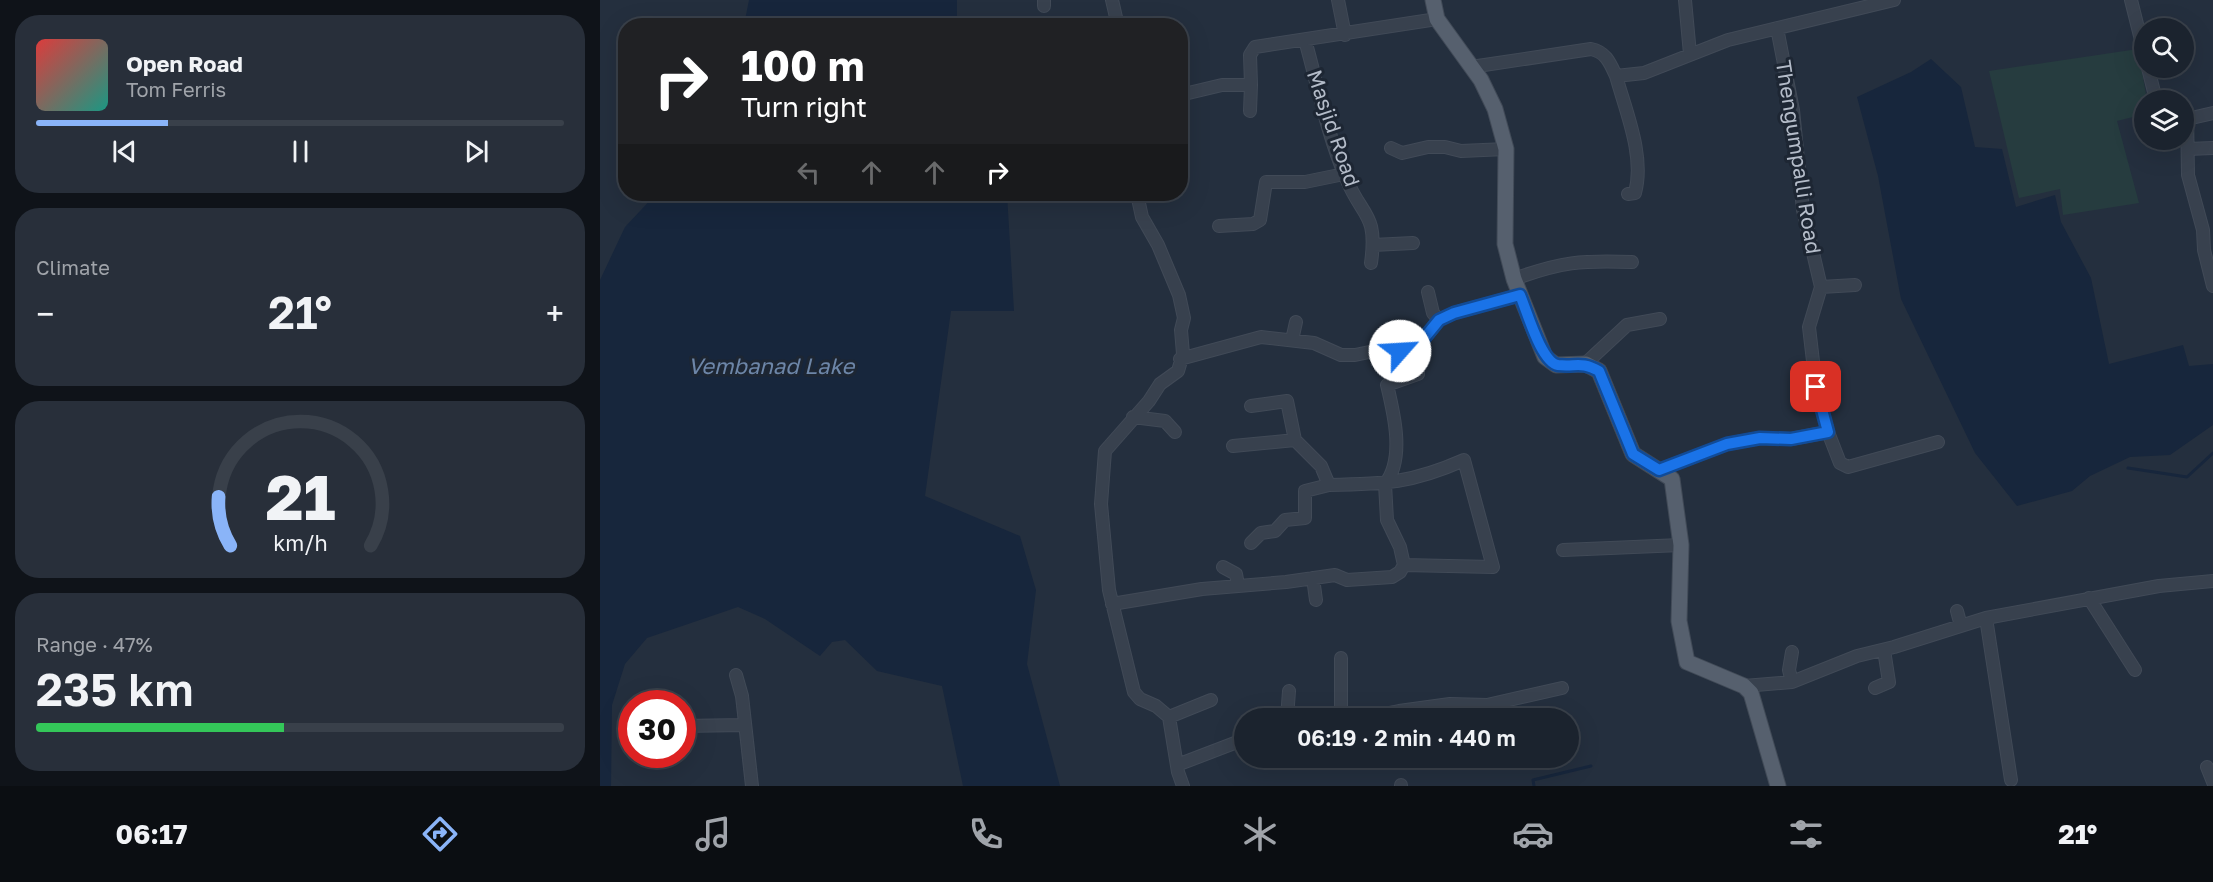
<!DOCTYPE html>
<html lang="en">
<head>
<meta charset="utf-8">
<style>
  :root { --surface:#1b232e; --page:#282f3a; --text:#f1f3f6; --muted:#a0a4aa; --line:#39404a; --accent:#8ab4f8 }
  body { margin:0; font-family:"Golos Text",sans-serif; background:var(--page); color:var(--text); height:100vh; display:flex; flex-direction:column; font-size:22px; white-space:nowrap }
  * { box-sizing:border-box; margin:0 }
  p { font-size:20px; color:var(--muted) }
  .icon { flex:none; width:33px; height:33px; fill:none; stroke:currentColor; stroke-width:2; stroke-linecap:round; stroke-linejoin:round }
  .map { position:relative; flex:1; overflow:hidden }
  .drawer { display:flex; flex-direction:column; gap:15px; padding:15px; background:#0f1319; width:600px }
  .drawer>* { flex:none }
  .banner { position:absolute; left:18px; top:18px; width:570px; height:183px; border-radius:24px; box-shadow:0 6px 24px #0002,0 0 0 2px var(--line); background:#202124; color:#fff; overflow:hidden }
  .tools { position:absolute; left:1534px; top:18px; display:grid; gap:12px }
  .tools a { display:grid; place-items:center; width:60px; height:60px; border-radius:50%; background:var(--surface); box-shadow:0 6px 24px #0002,0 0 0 2px var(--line); font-size:30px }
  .speed { position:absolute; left:18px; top:690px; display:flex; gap:12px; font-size:30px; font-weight:700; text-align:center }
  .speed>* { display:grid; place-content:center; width:78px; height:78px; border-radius:50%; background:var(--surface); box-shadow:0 6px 24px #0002,0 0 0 2px var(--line); line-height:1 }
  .speed .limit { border:9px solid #d22; background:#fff; color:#111 }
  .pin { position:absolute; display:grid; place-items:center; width:51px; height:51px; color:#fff; margin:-26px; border-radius:12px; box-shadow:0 3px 9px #0006 }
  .me { position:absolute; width:66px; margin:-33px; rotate:64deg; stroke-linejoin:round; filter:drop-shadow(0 0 4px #0008) }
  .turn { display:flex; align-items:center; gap:21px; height:126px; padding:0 24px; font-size:27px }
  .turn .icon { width:78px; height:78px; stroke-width:2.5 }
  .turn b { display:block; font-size:42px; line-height:51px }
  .lanes { display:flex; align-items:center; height:57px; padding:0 24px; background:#0003; justify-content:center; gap:30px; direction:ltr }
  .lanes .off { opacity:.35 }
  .big { font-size:45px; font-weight:600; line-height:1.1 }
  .drawer .tile { flex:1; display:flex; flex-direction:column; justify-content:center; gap:9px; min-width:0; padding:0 21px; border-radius:24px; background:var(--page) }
  .drawer .dial { align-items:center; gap:0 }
  .dial svg { height:156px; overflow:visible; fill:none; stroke:var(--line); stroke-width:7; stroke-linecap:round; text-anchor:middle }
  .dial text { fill:var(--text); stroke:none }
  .song { display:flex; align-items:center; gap:18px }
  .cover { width:72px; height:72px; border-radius:9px; background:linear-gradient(135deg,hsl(0 70% 55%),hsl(170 70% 35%)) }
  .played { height:6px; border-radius:3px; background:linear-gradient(90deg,var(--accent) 25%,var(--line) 25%) }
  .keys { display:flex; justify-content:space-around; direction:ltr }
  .heat { display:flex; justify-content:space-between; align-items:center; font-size:33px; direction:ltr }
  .charge { height:9px; border-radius:4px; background:linear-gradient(90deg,#34c759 47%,var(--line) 0) }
  .trip { position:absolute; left:634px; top:708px; width:345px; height:60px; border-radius:30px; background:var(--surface); box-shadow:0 6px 24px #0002,0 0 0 2px var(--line); font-weight:600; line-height:60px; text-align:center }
  .menu { display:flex; height:96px; justify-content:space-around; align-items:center; background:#0b0e12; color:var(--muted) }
  .menu .icon { width:42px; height:42px }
  .menu .on { color:var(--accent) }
  .menu b { font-size:27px; color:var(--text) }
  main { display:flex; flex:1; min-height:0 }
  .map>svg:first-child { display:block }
  .green { fill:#263c3f }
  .water { fill:#17263c }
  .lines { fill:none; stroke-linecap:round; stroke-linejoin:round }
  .stream { stroke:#17263c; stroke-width:3 }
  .minor-casing { stroke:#414a57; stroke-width:14 }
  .major-casing { stroke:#414a57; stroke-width:17 }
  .minor { stroke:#38414e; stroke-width:12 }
  .major { stroke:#56606e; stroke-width:15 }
  .route-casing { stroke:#114b97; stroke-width:15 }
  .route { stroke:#1a73e8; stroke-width:10 }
  .labels { text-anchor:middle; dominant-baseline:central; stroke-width:6; stroke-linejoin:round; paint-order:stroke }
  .street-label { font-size:21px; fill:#b4bcc9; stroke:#1d2633 }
  .water-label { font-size:22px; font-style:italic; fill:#6d86a8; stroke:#1d2633 }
</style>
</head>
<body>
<main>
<section class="drawer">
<div class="tile">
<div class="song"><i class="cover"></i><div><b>Open Road</b><p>Tom Ferris</p></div></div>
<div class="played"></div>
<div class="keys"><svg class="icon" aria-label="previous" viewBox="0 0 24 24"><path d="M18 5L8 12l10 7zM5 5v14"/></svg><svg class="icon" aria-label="pause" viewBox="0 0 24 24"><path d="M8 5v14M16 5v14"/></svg><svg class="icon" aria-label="next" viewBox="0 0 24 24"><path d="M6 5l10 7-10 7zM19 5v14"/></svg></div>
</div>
<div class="tile"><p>Climate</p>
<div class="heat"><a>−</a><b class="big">21°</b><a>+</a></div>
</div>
<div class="tile dial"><svg viewBox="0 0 100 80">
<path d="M14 69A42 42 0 1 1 86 69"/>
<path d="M14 69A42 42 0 0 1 8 44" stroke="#8ab4f8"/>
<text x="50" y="56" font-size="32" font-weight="700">21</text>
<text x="50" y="72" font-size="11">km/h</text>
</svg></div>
<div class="tile"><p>Range · 47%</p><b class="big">235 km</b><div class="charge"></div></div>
</section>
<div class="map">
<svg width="1613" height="786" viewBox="0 0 1613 786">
  <rect width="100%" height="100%" fill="#242f3e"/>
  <path class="green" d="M1538 49 1547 100H1545V114L1517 121 1539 203 1463 215 1460 189 1419 198 1389 71Z"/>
  <path class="water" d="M149 0H357V25H144Z
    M1331 59 1361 87 1375 147 1402 149 1416 207 1455 195 1461 222 1491 278 1509 364 1583 345 1589 366 1613 364V425L1570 455 1530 457 1490 476 1472 491 1417 506 1375 453 1301 299 1278 176 1257 97 1311 72Z
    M56 194H407L414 311H351L325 496 420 536 436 590 427 664 460 786H363L342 686 277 671 245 640 232 642 220 656 165 619 138 607 47 638 25 664 12 705 11 786H0V280L25 227Z"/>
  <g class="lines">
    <path class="stream" d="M1528 468 1587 477 1613 453
      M934 786 933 780 991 766"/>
    <defs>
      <path id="minor" d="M444 0V6
        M512 0 518 26
        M738 0 745 35
        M1085 0 1090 54
        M1531 0 1545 56
        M705 40C718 86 727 134 746 178 762 218 778 212 771 263
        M871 67 991 49C1006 52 1010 63 1016 76L1044 73 1128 40 1294 0
        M1548 68 1556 100
        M1016 76C1026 112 1045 156 1035 193L1028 194
        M580 95 622 85H651L650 55 655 47 837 19
        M650 111 651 85
        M1584 111 1587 113 1588 175 1603 230 1604 250 1613 286
        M1587 119 1613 113
        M791 148 802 153 828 147H845L861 151 906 149
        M1588 149 1613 148
        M537 194 542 217 558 245 579 295 584 318 581 330 583 354 578 371 560 384 549 401 505 451 501 504 509 590 534 692 540 699 556 706 569 717 578 772 583 786
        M619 226 653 224 660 220 666 182H705L744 174
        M773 245 813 243
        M914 279C961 262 981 260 1032 262
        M1221 287 1255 285
        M828 292 833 313 839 320
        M692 340 696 322
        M580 359 661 337 714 343 741 355H755L774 351 778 346 790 345 800 351H817
        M985 364 1027 325 1060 319
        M651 406 687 401 695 440 721 466 729 485C785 484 812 483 864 460L893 567 804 565
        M533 417 565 421 575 432
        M1228 432 1240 463 1248 467 1338 442
        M633 446 695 440
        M1059 470 1127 444 1160 438 1191 439 1228 432 1216 387 1209 327 1221 287 1203 210 1193 110 1177 28
        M651 543 661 533 675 531 685 520 705 518V491L729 485
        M963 550 1081 545
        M623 567 636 574 638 585
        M713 578 716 600
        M1489 598 1535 670
        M512 604 602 589 686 582 735 575 747 580 792 577 800 572 804 565 800 547 787 520 785 484C805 459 794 414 787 385L818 374 817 347 839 320 854 313 920 295
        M1357 611 1361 626
        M1386 618 1411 780
        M1192 652 1189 670 1192 682
        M136 675 142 696 152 786
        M1144 686 1192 682 1257 656 1294 647 1386 618 1559 586 1613 581
        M1275 688 1289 682 1284 650
        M569 717 611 700
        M687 718 689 691
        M741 718V658
        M764 718 799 711 850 704 887 705 962 688
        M82 726 144 725
        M577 765 645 739
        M1607 767 1613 782
        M801 785V786"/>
      <path id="major" d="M833 0 837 19 881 80 895 109 906 149 905 244 914 279 945 357 956 365 986 364 999 371 1033 454 1072 479 1081 545 1079 621 1087 662 1144 686 1151 693 1178 786"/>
    </defs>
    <use href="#minor" class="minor-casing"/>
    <use href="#major" class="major-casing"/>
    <use href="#minor" class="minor"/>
    <use href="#major" class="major"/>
  </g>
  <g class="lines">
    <defs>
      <path id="route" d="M800 351H817V347L839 320 854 313 920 295C927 311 941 362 958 365 976 367 981 361 999 371L1033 454 1059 470 1127 444 1160 438 1191 439 1228 432 1216 387"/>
    </defs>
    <use href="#route" class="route-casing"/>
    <use href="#route" class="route"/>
  </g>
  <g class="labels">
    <g class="street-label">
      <text transform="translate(734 128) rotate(71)">Masjid Road</text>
      <text transform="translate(1199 157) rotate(81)">Thengumpalli Road</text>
    </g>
    <g class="water-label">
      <text x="171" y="365">Vembanad Lake</text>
    </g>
  </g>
</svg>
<div class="tools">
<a><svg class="icon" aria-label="search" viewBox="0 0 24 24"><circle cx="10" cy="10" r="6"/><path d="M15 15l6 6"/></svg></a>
<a><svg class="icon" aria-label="layers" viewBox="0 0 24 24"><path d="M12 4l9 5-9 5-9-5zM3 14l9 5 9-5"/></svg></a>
</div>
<div class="speed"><div class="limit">30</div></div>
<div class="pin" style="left:1216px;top:387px;background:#d93025"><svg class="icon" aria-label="arrive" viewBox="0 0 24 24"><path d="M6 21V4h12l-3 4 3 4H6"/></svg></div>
<svg class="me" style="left:800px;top:351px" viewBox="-20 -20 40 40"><circle r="19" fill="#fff"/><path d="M0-13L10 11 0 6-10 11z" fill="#1a73e8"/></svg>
<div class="trip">06:19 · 2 min · 440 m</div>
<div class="banner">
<div class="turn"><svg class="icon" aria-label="right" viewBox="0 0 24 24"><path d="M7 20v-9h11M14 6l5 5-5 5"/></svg><div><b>100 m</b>Turn right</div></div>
<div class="lanes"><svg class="icon off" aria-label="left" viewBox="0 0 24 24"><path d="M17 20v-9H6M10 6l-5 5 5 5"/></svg><svg class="icon off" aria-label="ahead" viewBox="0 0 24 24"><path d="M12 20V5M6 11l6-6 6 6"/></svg><svg class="icon off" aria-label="ahead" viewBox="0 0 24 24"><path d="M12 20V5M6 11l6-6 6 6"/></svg><svg class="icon" aria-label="right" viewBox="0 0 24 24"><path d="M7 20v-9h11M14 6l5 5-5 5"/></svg></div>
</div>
</div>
</main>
<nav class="menu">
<b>06:17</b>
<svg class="icon on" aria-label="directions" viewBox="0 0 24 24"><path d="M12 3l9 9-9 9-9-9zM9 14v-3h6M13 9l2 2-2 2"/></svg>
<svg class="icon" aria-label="music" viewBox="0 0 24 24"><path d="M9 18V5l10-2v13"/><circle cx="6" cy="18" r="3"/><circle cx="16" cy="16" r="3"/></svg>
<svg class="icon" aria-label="phone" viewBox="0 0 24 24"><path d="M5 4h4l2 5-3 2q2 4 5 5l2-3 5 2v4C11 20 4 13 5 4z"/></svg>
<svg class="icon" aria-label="climate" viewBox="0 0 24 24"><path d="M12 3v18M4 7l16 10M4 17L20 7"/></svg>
<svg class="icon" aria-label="car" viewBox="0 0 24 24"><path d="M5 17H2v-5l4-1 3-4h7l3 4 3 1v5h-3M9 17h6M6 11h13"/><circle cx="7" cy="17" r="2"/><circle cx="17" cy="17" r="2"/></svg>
<svg class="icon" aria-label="filters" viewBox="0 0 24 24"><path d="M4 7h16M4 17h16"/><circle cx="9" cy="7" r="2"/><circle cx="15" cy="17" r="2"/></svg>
<b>21°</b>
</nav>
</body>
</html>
